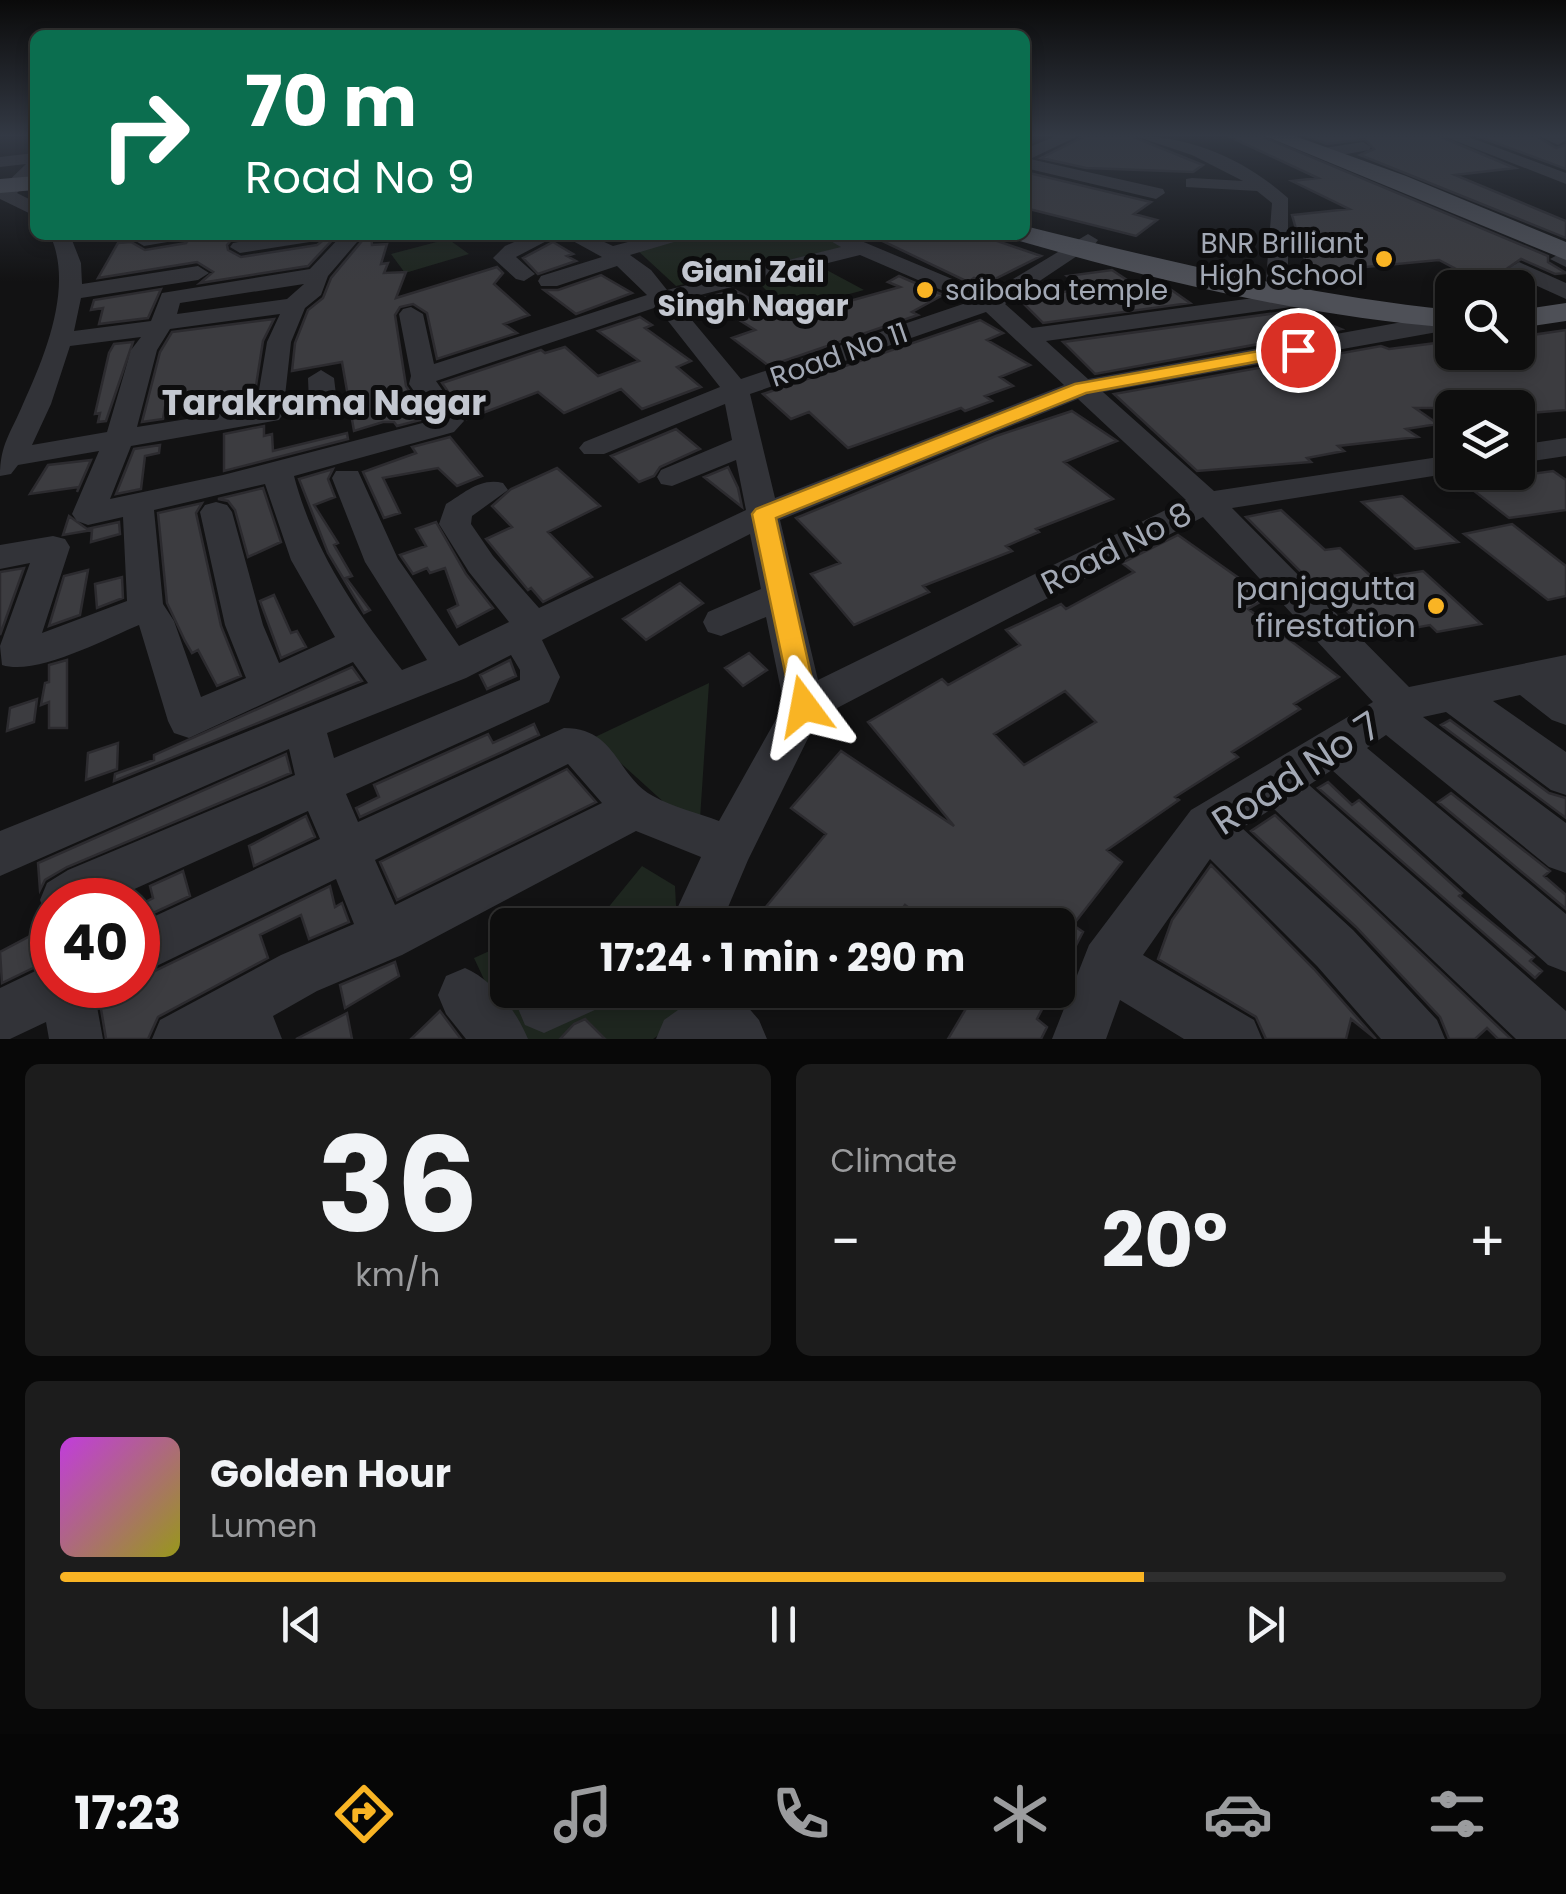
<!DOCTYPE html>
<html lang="en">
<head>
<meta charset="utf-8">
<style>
  :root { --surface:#0e0e0e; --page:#1c1c1c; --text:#f1f3f6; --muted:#9b9c9e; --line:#2e2e2e; --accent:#f9b424 }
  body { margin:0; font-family:Poppins,sans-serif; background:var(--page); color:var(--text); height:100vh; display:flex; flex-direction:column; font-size:38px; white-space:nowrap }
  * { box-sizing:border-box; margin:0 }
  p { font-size:32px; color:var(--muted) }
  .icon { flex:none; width:55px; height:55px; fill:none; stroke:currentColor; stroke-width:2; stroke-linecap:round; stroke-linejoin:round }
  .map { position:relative; height:1039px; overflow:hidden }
  .side { display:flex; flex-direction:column; gap:25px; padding:25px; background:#080808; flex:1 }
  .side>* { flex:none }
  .banner { position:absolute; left:30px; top:30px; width:1000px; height:210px; border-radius:15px; box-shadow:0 5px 15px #0003,0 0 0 2px var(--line); background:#0b6e4f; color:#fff; overflow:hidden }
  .tools { position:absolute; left:1435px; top:270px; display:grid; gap:20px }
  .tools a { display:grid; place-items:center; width:100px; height:100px; border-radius:15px; background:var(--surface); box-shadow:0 5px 15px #0003,0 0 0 2px var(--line); font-size:50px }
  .speed { position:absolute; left:30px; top:878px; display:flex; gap:20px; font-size:50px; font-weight:700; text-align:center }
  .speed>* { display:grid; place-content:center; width:130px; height:130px; border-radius:50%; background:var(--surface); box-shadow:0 5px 15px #0003,0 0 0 2px var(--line); line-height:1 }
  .speed .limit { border:15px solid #d22; background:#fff; color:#111 }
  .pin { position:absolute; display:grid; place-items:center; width:85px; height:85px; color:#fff; margin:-42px; border:5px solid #fff; border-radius:50%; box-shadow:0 2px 10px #0007 }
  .me { position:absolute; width:110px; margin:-55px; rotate:347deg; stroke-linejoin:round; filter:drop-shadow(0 0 8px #0008) }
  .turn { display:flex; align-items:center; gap:35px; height:210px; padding:0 50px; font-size:45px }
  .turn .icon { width:130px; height:130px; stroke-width:2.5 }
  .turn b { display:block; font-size:70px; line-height:85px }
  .big { font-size:75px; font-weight:700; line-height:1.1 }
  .side .card { flex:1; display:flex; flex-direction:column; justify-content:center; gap:15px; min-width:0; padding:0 35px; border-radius:15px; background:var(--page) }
  .side .dial { align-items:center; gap:0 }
  .dial b { font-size:130px; line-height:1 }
  .song { display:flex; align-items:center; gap:30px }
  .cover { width:120px; height:120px; border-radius:15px; background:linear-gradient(135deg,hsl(290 70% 55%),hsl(60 70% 35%)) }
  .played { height:10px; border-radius:5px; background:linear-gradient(90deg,var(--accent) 75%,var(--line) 75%) }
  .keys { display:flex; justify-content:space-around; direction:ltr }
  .heat { display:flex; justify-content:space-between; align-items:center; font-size:55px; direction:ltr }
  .side .tiles { flex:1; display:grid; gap:25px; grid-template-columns:1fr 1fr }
  .card:last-child { grid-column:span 2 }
  .trip { position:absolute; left:490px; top:908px; width:585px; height:100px; border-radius:15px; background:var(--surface); box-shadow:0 5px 15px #0003,0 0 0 2px var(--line); font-weight:700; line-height:100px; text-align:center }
  .dock { display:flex; height:160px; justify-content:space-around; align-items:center; background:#060606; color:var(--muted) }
  .dock .icon { width:70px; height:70px }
  .dock .on { color:var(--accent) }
  .dock b { font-size:45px; color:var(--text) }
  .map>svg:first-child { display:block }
  .green { fill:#1e261f }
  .building { fill:#3c3c40; stroke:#2c2b2f; stroke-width:2.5; fill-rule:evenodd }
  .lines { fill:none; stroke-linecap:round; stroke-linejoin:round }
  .minor { fill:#323338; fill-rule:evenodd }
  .major { fill:#4e5057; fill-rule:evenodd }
  .route { fill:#f9b424; stroke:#a27517; stroke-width:2.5 }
  .poi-dot { fill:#f9b424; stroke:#0d0d0e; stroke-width:4 }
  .labels { text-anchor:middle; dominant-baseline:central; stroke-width:10; stroke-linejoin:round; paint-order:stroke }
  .far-poi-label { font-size:28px; fill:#a2a8b4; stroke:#0d0d0e; text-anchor:end }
  .far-street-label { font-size:28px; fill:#a2a8b4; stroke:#0d0d0e }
  .far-neighbourhood-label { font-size:30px; font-weight:bold; fill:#c3c7d0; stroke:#0d0d0e }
  .street-label { font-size:32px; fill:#a2a8b4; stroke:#0d0d0e }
  .poi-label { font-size:32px; fill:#a2a8b4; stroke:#0d0d0e; text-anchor:end }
  .neighbourhood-label { font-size:35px; font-weight:bold; fill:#c3c7d0; stroke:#0d0d0e }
  .near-street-label { font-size:38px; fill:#a2a8b4; stroke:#0d0d0e }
</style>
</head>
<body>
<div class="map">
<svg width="1566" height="1039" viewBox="0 0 1566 1039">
  <rect width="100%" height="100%" fill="#121213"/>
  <path class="green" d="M685 235H815L845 247 676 286 636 249Z
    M448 239 469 254 405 273 391 254Z
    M821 267 864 290 787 311 756 280Z
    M709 683 699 834 593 738Z
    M642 866 675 886 677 925H594Z
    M507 943 508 990H680L681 1020 653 1039H512L474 958Z"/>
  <path class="building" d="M1085 136H1131L1203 165 1193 172 1086 168 1041 158Z
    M1228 136H1261L1548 256V262L1566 273 1555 274 1521 259 1505 270 1475 273 1458 270 1439 260 1344 269 1346 274 1308 270 1292 215 1349 209 1292 181 1318 178Z
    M1306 136H1439L1515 168 1455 175 1566 221V238L1360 155 1374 149 1365 139 1327 144Z
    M1477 136H1536L1556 148 1566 145V169Z
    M1025 172 1151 202 1134 214 1157 220 1136 236 1025 208Z
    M192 235H256L232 239 227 245 228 250 241 257 317 245 330 235H337L308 266 200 283 213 272 197 262 98 278 118 243 131 242 145 250 186 243Z
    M367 235H371L372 245 387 244 381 264 388 263 384 273 406 272 396 298 497 267 503 273 494 284 529 315 504 324 517 333 437 359 427 313 413 304 400 307 395 315 406 386 428 418 397 426 394 422H383L354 431 342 362 292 371 295 343 308 310 323 298 331 278Z
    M870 235H980L1041 256 987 283 974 278 968 282Z
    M553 242 573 254 567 256 576 261 538 274 523 258Z
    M1112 270 1139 288 1163 284 1190 303 1043 323 1019 299 1083 289 1067 276Z
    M601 275 632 293 576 314 544 290H558Z
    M899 276 943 295 912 312 918 315 769 366 732 338 755 330 704 298 735 290 785 319 900 287 888 282Z
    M161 289 148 318 99 324 103 308 91 310 94 300Z
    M1284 312 1296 319H1316L1341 329 1095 374 1063 342Z
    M640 317 652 325 645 328 691 361 677 367 701 387 642 409 621 389 564 413 538 392 467 419 442 383 541 350 545 353 565 347 598 376 639 361 598 331Z
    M274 319 263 341 253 405 205 412 206 399 165 407 163 419 142 422 160 352 172 332Z
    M980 320 1003 333 987 340 1030 365 1000 377 1013 386 985 396 992 401 965 411 961 408 848 448 809 412 791 419 763 394Z
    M1566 330V410L1518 414V408H1415L1438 424 1406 429 1418 437 1338 446 1344 451 1307 458 1311 462 1197 471 1114 394 1381 346 1389 349 1452 341V352H1494L1505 364H1523L1531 355 1518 342V337Z
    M133 342 106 421 98 422 100 413 95 414 109 353 114 344Z
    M1072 411 1117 441 1064 462 1113 499 1036 529 1039 532 1006 546 1012 551 923 586 929 592 854 625 811 574 840 563 796 518 996 436Z
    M264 426V436L272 434 273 451 347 433 348 439 224 471V434Z
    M676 429 700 449 660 467 654 476 639 482 611 456Z
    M450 437 482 476 457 486 438 468 383 478 400 513 384 518 363 472 416 453 412 447Z
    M160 445 159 453 145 456 141 489 116 494 134 449Z
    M91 460 77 492 79 487 30 494 48 465Z
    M728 467 738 488 742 507 704 477Z
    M557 468 600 506 548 532 592 577 543 602 531 588 528 590 486 539 512 527 492 506 511 489Z
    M333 469 328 479 335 497 314 505 338 543 334 545 352 576 346 578 370 610 364 613 328 553 299 479Z
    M1553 471 1566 480V510L1509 518 1464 483Z
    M263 488 281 542 248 557 235 510 228 501 218 499Z
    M1402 496 1458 542 1415 549 1362 502Z
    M202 503 196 513 221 626 241 676 217 686 198 650 192 653 185 641 167 603 158 513Z
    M1281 510 1325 550 1340 548 1374 579 1423 571 1481 624 1437 632 1430 625 1371 636 1319 582 1312 583 1246 517Z
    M69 516 87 529 119 522 120 534 91 542 92 530 63 535Z
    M436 522 466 574 493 608 457 627 448 610 458 605 445 568 430 573 427 568 413 574 400 555 426 546 416 529Z
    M1512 524 1566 566V596L1548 600 1464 534Z
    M1178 535 1267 598 1248 609 1339 677 1294 704 1300 709 1232 752 1238 757 1175 797 1179 800 1107 850 1122 862 1073 925 1083 932 1058 980V925H932L905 905 890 925H751L826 834 791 808 841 751 954 826 868 722 942 679 948 685 1020 645 1006 630 1061 604 1066 609 1134 572 1122 563ZM1065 691 1096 722 1024 765 994 734Z
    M24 568 0 635V572Z
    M88 570 80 615 49 626 64 576Z
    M122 577 123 598 97 608 95 584Z
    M680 583 703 603 646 640 623 619Z
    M274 595 291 633 297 631 306 647 281 658 260 601Z
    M749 653 767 670 743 686 725 668Z
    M67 660V728H49V702L41 705 45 683 49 682V665Z
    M510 660 516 676 487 689 480 675Z
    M352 667 362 681 114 781 115 774 154 760V755Z
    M37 699 34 722 7 731 10 708Z
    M1450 720 1549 793 1566 798V818L1441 725Z
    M534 724 539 735 360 817 356 808 379 797 374 785 488 734 493 743Z
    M118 743 117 769 86 780 88 753Z
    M286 754 291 773 67 867 45 880 40 890 38 863Z
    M567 769 596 802 397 900 380 862Z
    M1328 782 1352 805 1359 800 1462 893 1459 896 1534 957 1530 961 1542 971 1535 978 1318 788Z
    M1451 793 1550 871 1544 876 1566 895V909L1438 802Z
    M1275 815 1511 1039H1498L1487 1028 1475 1039H1449L1440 1017 1356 927 1251 831Z
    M306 816 315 837 254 866 249 846Z
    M1211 865 1314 969 1376 1039 1351 1019 1346 1039H1266L1256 1017 1158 959 1172 920Z
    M183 871 190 896 138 920V906L153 898 150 886Z
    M330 886 335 907 342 903 349 922 309 939 301 915 260 935 268 958 158 1017 148 1039H106L97 985H138V979Z
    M32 935 35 967 2 983 0 952Z
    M395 962 399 976 345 1008 340 985Z
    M977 990H1052L1037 1019 1047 1027 1041 1039H948Z
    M440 1011 461 1039H411Z
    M347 1013 352 1039H296Z
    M585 1019 605 1039H560L574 1024Z"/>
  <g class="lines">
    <path class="minor" d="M1056 136H1078L1030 159 1163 189 1165 193 1156 199 1025 168V149Z
      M1135 136C1191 136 1246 160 1288 198V280L1285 285H1269L1266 280 1272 203 1257 191 1186 187V179L1192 178 1243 181 1192 155Z
      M1443 136H1466L1566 173V184Z
      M1539 136H1562L1566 140 1558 145Z
      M1363 142 1371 147 1369 150 1324 158 1316 153 1324 148Z
      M35 153V175L17 193 35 202V216L0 199V189L26 164 0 167V157Z
      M1088 234 1098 240 1095 244 1005 304 1032 328 1298 292 1309 299 1298 306 1046 341 1088 379 1452 313V328L1443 331 1103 392 1214 491 1452 455V473L1232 508 1409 687 1566 655V725L1552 720 1520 695 1493 701 1566 752V795L1551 790 1446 712 1423 717 1566 823V873L1549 867 1386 735 1367 748 1566 914V972L1548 965 1332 770 1309 785 1566 1011V1039H1516L1273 808 1242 828 1353 930 1437 1020 1445 1039H1381L1317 966 1210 859 1143 955 1254 1020 1262 1039H1184L1120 1000 1106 1039H1052L1089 945 1191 810 1373 702 1203 517 818 718 748 860 726 912 724 925H674L676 911 701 857 636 831 402 955 317 991 273 1016 282 1039H152L160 1020 281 955 354 924 336 879 138 975V924L320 839 308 811 110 900H52V919L47 917 40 900 47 883 68 870 295 775 289 749 0 876V831L368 683 353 662 189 738 174 733 168 721 139 625C105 639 37 676 2 665L0 646 30 563 0 569V545L53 536 65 539 70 547 42 633 127 601 123 517 88 525 77 521 72 514 99 451 18 465 11 474 0 476C0 444 11 433 23 404 45 356 74 286 50 235H70L81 263 82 284 198 266 209 273 198 280 81 298 74 331 151 321 162 293 310 269 342 235H363L328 276 321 295 305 308 291 342 283 414 279 420 131 446 110 499 223 475 434 420 409 384 411 376 399 314 403 309 411 307 423 314 434 364 647 295 617 266 557 286H541L538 281 541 276 602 257 562 235H589L613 246 654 235H687L684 239 630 255 651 270 667 290 841 247 820 235H847L988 294ZM860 255 969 302 741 379 676 301ZM304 284 287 299 177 314 180 303ZM657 307 720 387 584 442 579 448 584 454H604L725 404 732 440 661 470 657 477 661 484 672 486 736 460 746 510 539 608 493 556 471 524 472 516 508 490 503 483C481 477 464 493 446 504L439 524 469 572 509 622 459 646 398 559 358 471H336L332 478 365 562 427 660 402 670C354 609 314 551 294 476L454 432 464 421 436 381ZM986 312 1064 385 775 498 750 394ZM280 314 267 342 256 408 137 427 157 350 170 329ZM141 337 131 350 107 432 32 445 51 404 70 346ZM1078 399 1186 500 818 680 780 520ZM265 484 291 560 335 637 279 663 263 625 232 512 227 505 216 502 205 505 200 512 225 625 246 678 201 697 174 621 163 604 154 510ZM750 534 761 589 708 612 703 622 708 632 721 636 766 617 784 705 719 821C698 813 673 807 653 796 616 776 617 728 564 728L358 822 346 794 549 702 560 677 542 640ZM511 655 520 670V680L334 758 327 733 466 678ZM568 764 602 803 395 905 375 860Z
      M139 235H188L185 239 144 246 134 240Z
      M277 235H326L316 241 240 253 230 247 233 243Z
      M530 235H558L516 257 535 274 524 281 516 279 493 258 505 246Z
      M1561 253 1566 254V267L1550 259Z
      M1519 262 1566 283V299L1511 274 1508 269Z
      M1518 346 1527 355 1523 360H1505L1498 352H1518Z
      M321 370 334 378 337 403 323 411 309 403 308 378Z
      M1566 438V456L1518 463V445Z
      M52 963V985H93L103 1039H49L46 1022 10 1039H0V988Z
      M465 968C494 981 516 1010 528 1039H466L446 1014 438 995 446 976Z
      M524 990H604L597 1009 544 1033 525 1025 517 1006Z
      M679 990H733L759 1020 767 1039H656L664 1020 685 1005Z"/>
    <path class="major" d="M1265 136H1295L1406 176 1566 242V260Z
      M35 176V190L0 193V179Z
      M1025 226C1167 261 1306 295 1452 310V328C1304 316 1158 281 1016 240L1012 235H1025Z
      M1566 303V321L1518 328V310Z"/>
  </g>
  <linearGradient id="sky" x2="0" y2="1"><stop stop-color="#0a0a0a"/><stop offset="0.48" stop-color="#333944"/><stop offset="1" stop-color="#333944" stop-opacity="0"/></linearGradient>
  <rect width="1566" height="282" fill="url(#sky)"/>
  <path class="route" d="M1298 344 1307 350 1304 353 1086 393 776 518 818 706 814 715 804 718 794 715 752 514 756 509 1075 384Z"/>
  <g class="poi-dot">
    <circle cx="1384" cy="259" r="10"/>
    <circle cx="925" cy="290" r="10"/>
    <circle cx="1436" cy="606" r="10"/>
  </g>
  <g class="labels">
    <g class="far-poi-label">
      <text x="1364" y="243">BNR Brilliant<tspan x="1364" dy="32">High School</tspan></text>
      <text x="945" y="290" text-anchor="start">saibaba temple</text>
    </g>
    <g class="far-street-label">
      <text transform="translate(839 355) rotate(-19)">Road No 11</text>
    </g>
    <g class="far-neighbourhood-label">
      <text x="753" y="271">Giani Zail<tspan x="753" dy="34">Singh Nagar</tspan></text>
    </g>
    <g class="street-label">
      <text transform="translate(1116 548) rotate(-27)">Road No 8</text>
    </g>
    <g class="poi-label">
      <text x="1416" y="588">panjagutta<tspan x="1416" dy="37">firestation</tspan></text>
    </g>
    <g class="neighbourhood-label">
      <text x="324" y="402">Tarakrama Nagar</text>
    </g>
    <g class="near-street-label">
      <text transform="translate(1296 773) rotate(-33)">Road No 7</text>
    </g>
  </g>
</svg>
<div class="tools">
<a><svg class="icon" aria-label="search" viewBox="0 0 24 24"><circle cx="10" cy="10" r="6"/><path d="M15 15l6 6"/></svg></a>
<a><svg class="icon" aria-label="layers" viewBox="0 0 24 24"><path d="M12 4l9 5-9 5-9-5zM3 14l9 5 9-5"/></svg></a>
</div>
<div class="speed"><div class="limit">40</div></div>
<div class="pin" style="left:1298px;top:350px;background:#d93025"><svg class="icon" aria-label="arrive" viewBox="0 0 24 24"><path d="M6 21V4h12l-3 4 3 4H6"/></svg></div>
<svg class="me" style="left:804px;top:706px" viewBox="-20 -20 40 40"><path d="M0-17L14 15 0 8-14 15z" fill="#f9b424" stroke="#fff" stroke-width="4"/></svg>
<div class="trip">17:24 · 1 min · 290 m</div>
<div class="banner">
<div class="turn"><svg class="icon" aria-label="right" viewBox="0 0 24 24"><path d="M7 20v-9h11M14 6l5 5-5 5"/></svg><div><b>70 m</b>Road No 9</div></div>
</div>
</div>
<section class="side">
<div class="tiles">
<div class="card dial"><b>36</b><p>km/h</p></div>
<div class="card"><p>Climate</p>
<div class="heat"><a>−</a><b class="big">20°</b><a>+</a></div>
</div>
<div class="card">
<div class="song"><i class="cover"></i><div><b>Golden Hour</b><p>Lumen</p></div></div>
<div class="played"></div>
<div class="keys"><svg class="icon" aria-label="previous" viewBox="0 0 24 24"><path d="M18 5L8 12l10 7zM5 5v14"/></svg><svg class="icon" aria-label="pause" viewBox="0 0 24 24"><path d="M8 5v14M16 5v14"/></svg><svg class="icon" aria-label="next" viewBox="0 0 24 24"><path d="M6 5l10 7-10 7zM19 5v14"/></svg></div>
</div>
</div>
</section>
<nav class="dock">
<b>17:23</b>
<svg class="icon on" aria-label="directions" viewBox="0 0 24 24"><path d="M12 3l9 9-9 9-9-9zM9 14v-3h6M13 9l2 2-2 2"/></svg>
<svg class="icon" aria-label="music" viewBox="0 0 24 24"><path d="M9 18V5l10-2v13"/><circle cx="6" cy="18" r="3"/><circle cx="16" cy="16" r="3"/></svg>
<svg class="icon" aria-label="phone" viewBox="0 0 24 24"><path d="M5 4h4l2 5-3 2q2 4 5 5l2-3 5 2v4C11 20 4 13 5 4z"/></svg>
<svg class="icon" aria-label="climate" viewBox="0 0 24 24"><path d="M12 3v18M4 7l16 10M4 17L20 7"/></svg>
<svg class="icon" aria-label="car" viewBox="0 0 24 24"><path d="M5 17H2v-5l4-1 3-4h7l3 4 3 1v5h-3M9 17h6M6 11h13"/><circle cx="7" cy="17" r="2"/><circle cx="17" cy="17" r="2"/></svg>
<svg class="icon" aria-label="filters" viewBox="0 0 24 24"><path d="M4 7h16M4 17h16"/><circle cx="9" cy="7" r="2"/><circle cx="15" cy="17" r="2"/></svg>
</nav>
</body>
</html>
